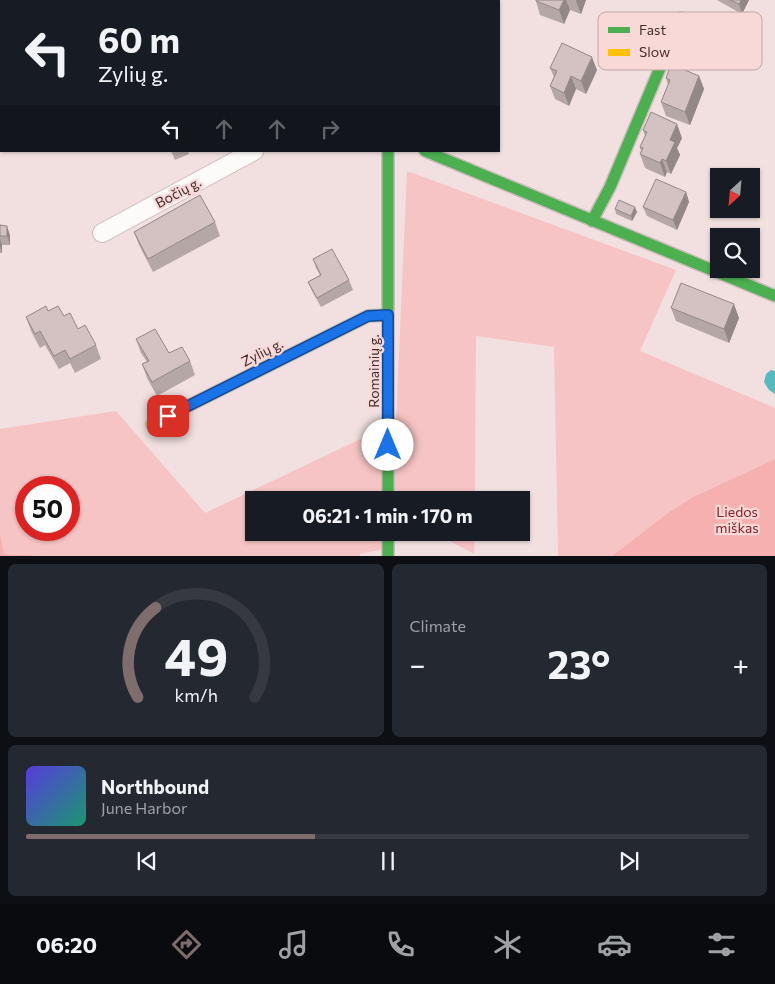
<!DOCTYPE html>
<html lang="en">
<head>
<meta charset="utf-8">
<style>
  :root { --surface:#171b24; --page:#242831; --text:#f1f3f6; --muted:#9ea1a6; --line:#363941; --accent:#7f6c6c }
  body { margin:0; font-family:Commissioner,sans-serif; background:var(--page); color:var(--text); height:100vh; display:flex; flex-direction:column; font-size:19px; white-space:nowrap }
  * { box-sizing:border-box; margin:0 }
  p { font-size:16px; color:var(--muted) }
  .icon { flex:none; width:28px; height:28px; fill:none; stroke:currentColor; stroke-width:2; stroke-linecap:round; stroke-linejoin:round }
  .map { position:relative; height:556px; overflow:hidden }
  .panel { display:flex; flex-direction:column; gap:8px; padding:8px; background:#0d0f14; flex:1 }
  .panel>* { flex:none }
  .top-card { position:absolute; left:0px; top:0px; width:500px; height:152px; box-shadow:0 1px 4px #0004; background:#171b24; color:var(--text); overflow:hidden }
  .needle { width:32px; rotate:206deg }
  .tools { position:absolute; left:710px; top:168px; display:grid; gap:10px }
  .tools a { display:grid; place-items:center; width:50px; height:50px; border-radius:0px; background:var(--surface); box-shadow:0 1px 4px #0004; font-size:25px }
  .speed { position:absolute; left:15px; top:476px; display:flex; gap:10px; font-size:25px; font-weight:700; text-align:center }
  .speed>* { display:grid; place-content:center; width:65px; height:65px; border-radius:50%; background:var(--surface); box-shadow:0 1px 4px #0004; line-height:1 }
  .speed .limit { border:8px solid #d22; background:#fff; color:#111 }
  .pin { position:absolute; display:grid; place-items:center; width:42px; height:42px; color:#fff; margin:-21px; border-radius:10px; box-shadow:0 2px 8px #0006 }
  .me { position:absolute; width:55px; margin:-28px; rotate:0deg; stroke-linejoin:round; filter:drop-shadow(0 0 4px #0008) }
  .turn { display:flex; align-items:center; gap:18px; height:105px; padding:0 15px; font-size:22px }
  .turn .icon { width:65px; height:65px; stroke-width:2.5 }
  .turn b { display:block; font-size:35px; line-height:42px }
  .lanes { display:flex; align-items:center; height:48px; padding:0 15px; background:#0003; justify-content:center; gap:25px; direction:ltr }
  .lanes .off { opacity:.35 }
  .big { font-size:38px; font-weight:700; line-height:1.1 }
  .panel .card { flex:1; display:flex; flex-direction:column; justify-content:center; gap:8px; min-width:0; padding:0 18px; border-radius:8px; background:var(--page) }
  .panel .dial { align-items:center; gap:0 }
  .dial svg { height:130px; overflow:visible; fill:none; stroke:var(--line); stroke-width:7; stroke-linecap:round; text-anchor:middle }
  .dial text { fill:var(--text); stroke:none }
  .song { display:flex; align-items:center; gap:15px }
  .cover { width:60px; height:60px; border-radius:8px; background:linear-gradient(135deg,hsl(250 70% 55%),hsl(160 70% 35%)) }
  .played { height:5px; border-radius:2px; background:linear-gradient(90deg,var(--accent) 40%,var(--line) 40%) }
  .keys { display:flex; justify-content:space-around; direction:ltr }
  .heat { display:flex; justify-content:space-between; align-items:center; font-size:28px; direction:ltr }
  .panel .tiles { flex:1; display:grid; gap:8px; grid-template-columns:1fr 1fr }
  .card:last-child { grid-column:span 2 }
  .trip { position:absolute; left:245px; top:491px; width:285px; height:50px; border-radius:0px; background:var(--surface); box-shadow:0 1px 4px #0004; font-weight:700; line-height:50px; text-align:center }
  .tab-bar { display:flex; height:80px; justify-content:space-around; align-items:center; background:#090b0e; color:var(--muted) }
  .tab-bar .icon { width:35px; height:35px }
  .tab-bar .selected { color:var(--accent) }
  .tab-bar b { font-size:22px; color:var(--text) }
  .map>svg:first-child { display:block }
  .green { fill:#f6c4c4; fill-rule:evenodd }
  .forest { fill:#f7b0b0 }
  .water { fill:#56babf }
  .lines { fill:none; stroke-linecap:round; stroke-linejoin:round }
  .street-casing { stroke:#cdbcbb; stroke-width:20 }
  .fast-casing { stroke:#cdbcbb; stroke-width:14 }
  .slow-casing { stroke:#cdbcbb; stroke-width:14 }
  .street { stroke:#fdfafa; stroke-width:18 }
  .fast { stroke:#4caf50; stroke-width:11 }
  .slow { stroke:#ffc107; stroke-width:11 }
  .wall { fill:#b5a7a6 }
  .shaded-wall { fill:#948887 }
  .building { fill:#d3c2c1; stroke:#948887 }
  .route-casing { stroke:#114b97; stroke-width:12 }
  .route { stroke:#1a73e8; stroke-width:9 }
  .labels { text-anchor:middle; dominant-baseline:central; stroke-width:4.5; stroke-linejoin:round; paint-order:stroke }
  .street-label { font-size:14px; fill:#422e2e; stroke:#f8d9d8 }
  .park-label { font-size:14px; fill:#86212a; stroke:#f8d9d8 }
  .key { fill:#f8d9d8; stroke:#c1a6a5; stroke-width:1 }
  .key-label { font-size:14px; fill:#422e2e }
</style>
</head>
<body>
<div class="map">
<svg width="775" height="557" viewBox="0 0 775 557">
  <rect width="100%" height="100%" fill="#f1e0df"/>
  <path class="green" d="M407 171 676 270 640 351 775 408V459L693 497 669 512 612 556H558L554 347 476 336 475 500H254V532L388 533V548L360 554V557L47 556 4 554 0 533V429L116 411 205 513 396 422ZM26 488H69V530H26Z
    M435 533H475L474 554Z"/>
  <path class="forest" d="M775 459V556H612L669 512 693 497Z
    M0 533 4 554 47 556H0Z"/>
  <path class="water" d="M771 370 775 371V394L769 390 764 382 766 374Z"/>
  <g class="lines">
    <defs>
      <path id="street" d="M102 233 254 151"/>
      <path id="fast" d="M388 151V500
        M425 151 775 296
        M592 221 610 187 681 18
        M314 343 368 316 387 315
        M388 532V557"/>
      <path id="slow" d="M387 0V1
        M152 424 314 343"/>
    </defs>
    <use href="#street" class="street-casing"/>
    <use href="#fast" class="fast-casing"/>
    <use href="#slow" class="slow-casing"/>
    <use href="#street" class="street"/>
    <use href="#fast" class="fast"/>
    <use href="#slow" class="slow"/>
  </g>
  <path class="wall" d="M168 0H219V1H168Z
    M536 0H586L581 14 570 10 564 24 540 15 536 1Z
    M717 0H749L742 14Z
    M695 29 723 30 720 37 723 45 713 70 686 59 682 49Z
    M550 68 597 70 586 94 576 89 569 106 555 99 550 86 554 77Z
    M699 76 704 89 690 125 666 116 661 102 668 85 666 78Z
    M643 130 682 138 677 148 680 155 671 174 667 172 665 177 645 168 640 154 641 151 640 147 645 136Z
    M171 151H188L189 154 175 160Z
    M686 192 689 202 677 230 647 216 643 207Z
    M615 209 637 212 632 221 616 214Z
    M215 222 220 236 153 272 139 245 134 232Z
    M0 225 10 235V245H2V253H0Z
    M313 259 349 280 353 290 321 307 312 291 308 282 320 275 316 268Z
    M671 308 739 318 729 343 676 321Z
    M48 311 64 316 78 329 96 345 101 359 75 373 70 363 59 369 45 345 40 348 31 331 26 317Z
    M136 339 190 361 195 375 157 396 147 378 142 364 147 362 141 353Z"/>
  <path class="shaded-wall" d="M564 0H566L570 10 564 24 559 10Z
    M576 0H586L581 14 576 1Z
    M741 0H749L742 14 739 4Z
    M720 21 723 30 720 37 723 45 713 70 710 60 714 34Z
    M592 57 597 70 586 94 581 81Z
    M571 76 576 89 569 106 564 93Z
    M699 76 704 89 690 125 685 112Z
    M677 124 682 138 677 148 680 155 671 174 666 161 670 140Z
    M662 159 667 172 665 177 660 163Z
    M686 192 689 202 677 230 673 220Z
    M635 207 637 212 632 221 631 216Z
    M7 226 10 235V245L7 236Z
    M0 239 2 245V253L0 247Z
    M734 304 739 318 729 343 724 329Z"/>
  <path class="building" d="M8 0H26V1H8Z
    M70 0H91V1H70Z
    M132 0H154V1H119Z
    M168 0H201L192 1H168Z
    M536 0H564L559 10 536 1Z
    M730 0H741L739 4Z
    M562 43 592 57 581 81 571 76 564 93 550 86 557 71 550 68Z
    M671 64 699 76 685 112 661 102 670 80 666 78Z
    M651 112 677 124 670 140 675 142 666 161 662 159 660 163 640 154 643 148 640 147 647 132 643 130Z
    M656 179 686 192 673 220 643 207Z
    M200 195 215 222 148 259 134 232Z
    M619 200 635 207 631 216 615 209Z
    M0 225 7 226V236H0Z
    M332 249 349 280 317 298 308 282 321 275 313 259Z
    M681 283 734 304 724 329 671 308Z
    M46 306 48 311 58 306 64 316 70 313 78 329 85 325 96 345 70 359 65 350 54 356 40 331 35 334 26 317Z
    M155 329 169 353 182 347 190 361 152 382 142 364 149 361 136 339Z"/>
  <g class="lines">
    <defs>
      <path id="route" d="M168 416 368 316 388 315V445"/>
    </defs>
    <use href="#route" class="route-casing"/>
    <use href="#route" class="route"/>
  </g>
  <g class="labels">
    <g class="street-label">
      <text transform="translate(178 192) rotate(-28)">Bočių g.</text>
      <text transform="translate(262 352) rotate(-27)">Zylių g.</text>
      <text transform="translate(373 371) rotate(-90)">Romainių g.</text>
    </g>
    <g class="park-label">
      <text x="737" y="511">Liedos<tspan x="737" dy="16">miškas</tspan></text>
    </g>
  </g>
  <rect x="598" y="12" width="164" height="58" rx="8" class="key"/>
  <rect x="608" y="27" width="22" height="6" fill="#4caf50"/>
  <rect x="608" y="49" width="22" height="7" fill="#ffc107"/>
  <g class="key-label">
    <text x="639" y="35">Fast</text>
    <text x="639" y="57">Slow</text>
  </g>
</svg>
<div class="tools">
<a><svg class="needle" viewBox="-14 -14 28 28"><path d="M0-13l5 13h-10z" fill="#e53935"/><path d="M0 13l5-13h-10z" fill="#9ea1a6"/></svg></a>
<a><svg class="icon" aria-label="search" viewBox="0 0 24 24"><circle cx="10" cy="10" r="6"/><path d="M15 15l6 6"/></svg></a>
</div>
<div class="speed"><div class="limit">50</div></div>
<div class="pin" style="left:168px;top:416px;background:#d93025"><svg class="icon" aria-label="arrive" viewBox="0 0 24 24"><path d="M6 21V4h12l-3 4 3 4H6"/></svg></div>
<svg class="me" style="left:388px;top:445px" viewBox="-20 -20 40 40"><circle r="19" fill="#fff"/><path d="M0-13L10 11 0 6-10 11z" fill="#1a73e8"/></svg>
<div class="trip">06:21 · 1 min · 170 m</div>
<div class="top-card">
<div class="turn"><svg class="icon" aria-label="left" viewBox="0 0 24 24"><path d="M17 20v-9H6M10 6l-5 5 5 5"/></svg><div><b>60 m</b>Zylių g.</div></div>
<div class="lanes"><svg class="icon" aria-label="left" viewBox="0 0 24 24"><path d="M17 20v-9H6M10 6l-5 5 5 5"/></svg><svg class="icon off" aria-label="ahead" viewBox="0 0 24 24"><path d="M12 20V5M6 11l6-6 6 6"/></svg><svg class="icon off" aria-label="ahead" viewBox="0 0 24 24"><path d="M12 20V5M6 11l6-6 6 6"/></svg><svg class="icon off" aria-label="right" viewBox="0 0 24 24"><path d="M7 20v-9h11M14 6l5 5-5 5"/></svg></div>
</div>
</div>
<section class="panel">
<div class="tiles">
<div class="card dial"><svg viewBox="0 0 100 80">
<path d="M14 69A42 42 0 1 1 86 69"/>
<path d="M14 69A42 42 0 0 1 25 14" stroke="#7f6c6c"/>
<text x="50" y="56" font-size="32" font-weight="700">49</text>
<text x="50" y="72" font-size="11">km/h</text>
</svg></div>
<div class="card"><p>Climate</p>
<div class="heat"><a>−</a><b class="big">23°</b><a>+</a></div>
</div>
<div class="card">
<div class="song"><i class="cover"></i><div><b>Northbound</b><p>June Harbor</p></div></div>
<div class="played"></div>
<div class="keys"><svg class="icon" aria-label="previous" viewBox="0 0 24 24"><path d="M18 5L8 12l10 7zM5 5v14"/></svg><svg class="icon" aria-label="pause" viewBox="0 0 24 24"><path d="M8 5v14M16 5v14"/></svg><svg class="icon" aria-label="next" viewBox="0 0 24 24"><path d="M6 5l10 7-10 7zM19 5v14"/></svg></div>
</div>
</div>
</section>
<nav class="tab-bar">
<b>06:20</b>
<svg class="icon selected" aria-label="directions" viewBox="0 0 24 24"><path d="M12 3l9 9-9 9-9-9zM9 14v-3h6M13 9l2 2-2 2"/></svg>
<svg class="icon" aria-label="music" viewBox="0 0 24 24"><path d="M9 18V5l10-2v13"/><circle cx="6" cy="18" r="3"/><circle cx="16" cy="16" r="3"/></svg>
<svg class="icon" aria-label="phone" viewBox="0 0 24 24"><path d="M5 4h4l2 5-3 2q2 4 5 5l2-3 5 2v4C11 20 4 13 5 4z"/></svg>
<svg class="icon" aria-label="climate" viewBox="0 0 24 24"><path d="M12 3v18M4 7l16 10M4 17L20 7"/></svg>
<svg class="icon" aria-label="car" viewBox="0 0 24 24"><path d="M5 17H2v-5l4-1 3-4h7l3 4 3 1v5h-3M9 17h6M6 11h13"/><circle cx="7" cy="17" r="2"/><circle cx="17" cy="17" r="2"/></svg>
<svg class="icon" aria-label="filters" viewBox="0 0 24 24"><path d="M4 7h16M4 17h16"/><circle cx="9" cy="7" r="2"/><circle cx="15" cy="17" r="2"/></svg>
</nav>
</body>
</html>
